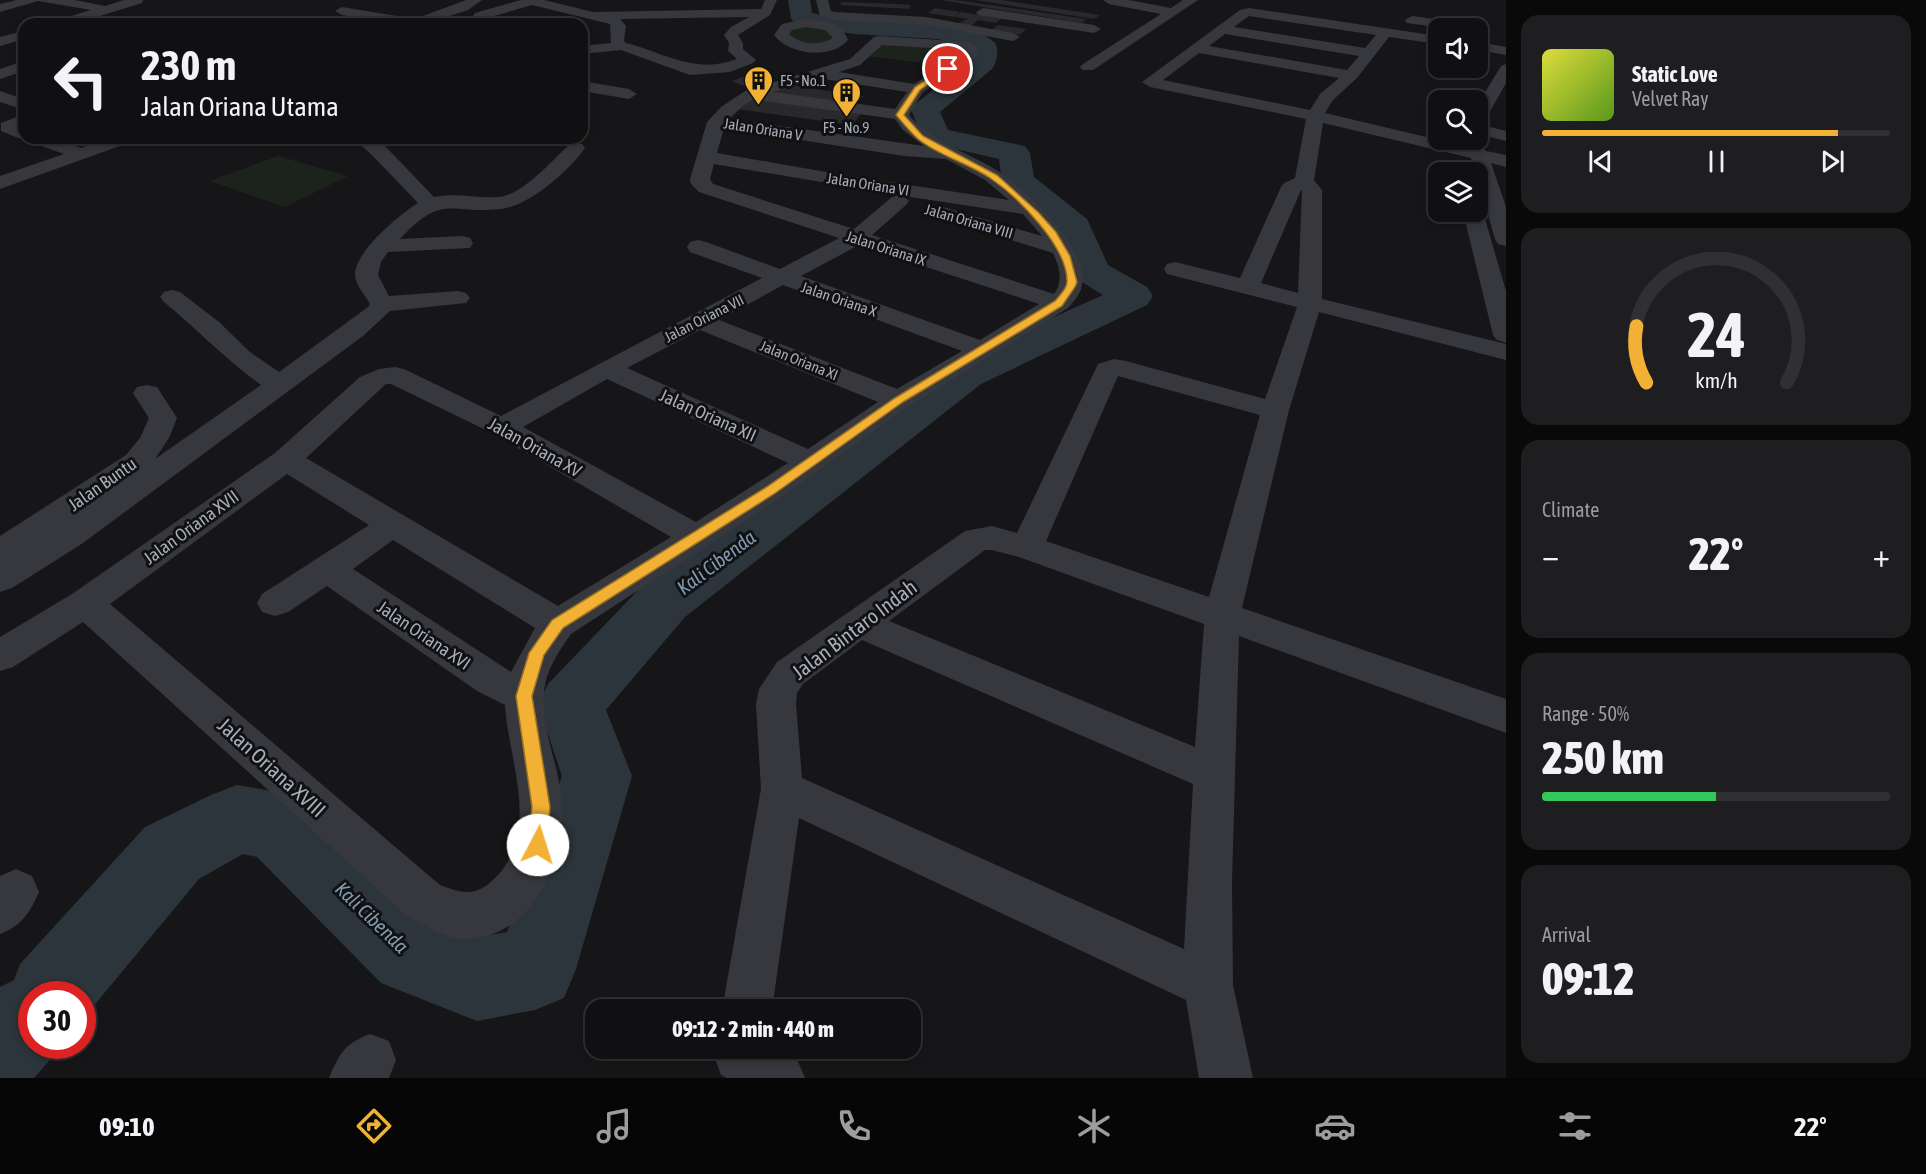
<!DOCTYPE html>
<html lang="en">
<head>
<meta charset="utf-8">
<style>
  :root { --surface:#101012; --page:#1e1e20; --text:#f1f3f6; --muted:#9c9d9f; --line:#303032; --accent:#f2b134 }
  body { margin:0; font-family:"Asap Condensed",sans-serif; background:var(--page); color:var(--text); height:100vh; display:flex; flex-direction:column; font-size:22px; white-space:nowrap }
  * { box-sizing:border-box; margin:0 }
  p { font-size:20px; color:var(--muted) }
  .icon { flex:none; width:33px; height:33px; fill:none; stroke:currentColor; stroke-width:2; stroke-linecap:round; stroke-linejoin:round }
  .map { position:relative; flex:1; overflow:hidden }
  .drawer { display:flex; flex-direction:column; gap:15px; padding:15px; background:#09090a; width:420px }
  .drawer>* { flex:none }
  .banner { position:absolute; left:18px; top:18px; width:570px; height:126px; border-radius:18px; box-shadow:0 3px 9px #0003,0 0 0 2px var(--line); background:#101012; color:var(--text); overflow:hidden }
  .controls { position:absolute; left:1428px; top:18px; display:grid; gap:12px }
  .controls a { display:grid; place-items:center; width:60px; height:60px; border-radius:12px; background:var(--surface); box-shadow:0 3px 9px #0003,0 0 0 2px var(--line); font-size:30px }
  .speed { position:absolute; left:18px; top:981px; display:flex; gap:12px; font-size:30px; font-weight:700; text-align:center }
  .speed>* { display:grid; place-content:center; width:78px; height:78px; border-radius:50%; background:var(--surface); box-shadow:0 3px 9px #0003,0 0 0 2px var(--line); line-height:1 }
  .speed .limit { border:9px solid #d22; background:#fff; color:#111 }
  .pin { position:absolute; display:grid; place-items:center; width:51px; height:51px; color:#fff; margin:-26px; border:3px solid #fff; border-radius:50%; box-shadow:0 2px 6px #0007 }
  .me { position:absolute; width:66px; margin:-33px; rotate:5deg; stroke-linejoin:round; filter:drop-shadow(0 0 4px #0008) }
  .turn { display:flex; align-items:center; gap:21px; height:126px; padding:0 24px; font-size:27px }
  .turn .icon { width:78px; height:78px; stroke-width:2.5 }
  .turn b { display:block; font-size:42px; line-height:51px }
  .big { font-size:45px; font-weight:800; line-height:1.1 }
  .drawer .card { flex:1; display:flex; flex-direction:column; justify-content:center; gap:9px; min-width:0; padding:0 21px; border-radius:18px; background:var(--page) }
  .drawer .dial { align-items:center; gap:0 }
  .dial svg { height:156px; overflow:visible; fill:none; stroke:var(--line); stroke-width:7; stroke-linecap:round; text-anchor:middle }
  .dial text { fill:var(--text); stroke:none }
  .song { display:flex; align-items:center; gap:18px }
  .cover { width:72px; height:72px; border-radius:9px; background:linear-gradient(135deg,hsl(60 70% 55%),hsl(90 70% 35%)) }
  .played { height:6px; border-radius:3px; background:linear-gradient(90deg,var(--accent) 85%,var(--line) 85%) }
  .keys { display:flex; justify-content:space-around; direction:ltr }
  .heat { display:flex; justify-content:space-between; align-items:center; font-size:33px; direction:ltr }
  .charge { height:9px; border-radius:4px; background:linear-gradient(90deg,#34c759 50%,var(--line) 0) }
  .trip { position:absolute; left:585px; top:999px; width:336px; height:60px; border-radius:18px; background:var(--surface); box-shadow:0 3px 9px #0003,0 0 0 2px var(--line); font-weight:800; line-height:60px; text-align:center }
  .menu { display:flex; height:96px; justify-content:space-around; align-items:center; background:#060607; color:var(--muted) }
  .menu .icon { width:42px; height:42px }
  .menu .current { color:var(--accent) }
  .menu b { font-size:27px; color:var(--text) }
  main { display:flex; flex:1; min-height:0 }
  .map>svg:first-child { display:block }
  .green { fill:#1c231d }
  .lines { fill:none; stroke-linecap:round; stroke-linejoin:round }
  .river { fill:#2c353c; fill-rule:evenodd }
  .building { fill:#29292c }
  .minor { fill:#37383d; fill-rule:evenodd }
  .route { fill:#f2b134; stroke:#9d7322; stroke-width:1.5 }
  .labels { text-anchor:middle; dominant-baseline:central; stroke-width:6; stroke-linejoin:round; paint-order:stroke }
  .far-poi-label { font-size:15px; fill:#a8adb8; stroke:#111113; text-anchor:start }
  .far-street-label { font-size:15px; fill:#a8adb8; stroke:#111113 }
  .street-label { font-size:18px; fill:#a8adb8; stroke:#111113 }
  .water-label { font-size:20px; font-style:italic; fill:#7f9bb3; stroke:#111113 }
  .near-street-label { font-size:21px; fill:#a8adb8; stroke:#111113 }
</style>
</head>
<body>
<main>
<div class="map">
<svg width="1506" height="1078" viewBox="0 0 1506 1078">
  <rect width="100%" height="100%" fill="#161618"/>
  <path class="green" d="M811 23 829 26 838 43 796 45 781 32Z
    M881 41 967 47 968 55 949 66 866 56Z
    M278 156 348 176 285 207 210 181Z"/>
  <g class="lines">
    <path class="river" d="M788 0H810L812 13C826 16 840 19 854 20 885 23 974 20 995 43 1000 50 996 64 992 69L940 112 948 130 1025 146 1030 153 1034 177 1087 219 1108 265 1147 287 1153 296 1147 305 981 384 685 617 606 710 632 776 576 969 564 998 535 1010 477 1021 381 983 257 857 243 854 199 879 82 1020V994H32V1046H62L34 1078H0V987L14 980 20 964 145 827 211 795 237 785 277 792 303 802 436 923 477 937 507 932 562 776 538 704 548 684 643 585 949 364 1103 295 1077 279 1072 271 1058 232 1006 188 1002 181 999 159 925 142 911 110 915 104 971 61 972 50 938 39 853 34 794 23 791 18Z"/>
  </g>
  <path class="building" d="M940 0H956L1086 19 1082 23Z
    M975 0H1001L1100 15 1094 19Z
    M842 2 898 4 910 5V9L840 5Z
    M935 8 947 10 960 12 954 17 928 13Z
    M961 12 1002 18 996 23 978 20 971 26 957 24 968 19 955 17Z
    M998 25 1026 29 1020 35 992 30Z
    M747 76 768 85 752 89 731 81Z
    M791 85 821 90 863 96 855 106 769 93Z
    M756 98 862 113 852 125 737 109 751 99Z"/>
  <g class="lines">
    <path class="minor" d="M17 0H75L105 6 124 0H143L142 3 74 24H53L55 21 91 10 38 1 0 12V4Z
      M466 0H482L468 10 426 24H397L342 15 335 11 342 7 415 19Z
      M521 0H544L593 12 761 9 765 0H777L770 15 738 35 743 43V49L756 60 753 63 730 72 690 75 621 50 582 54V46L611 43 610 24 532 5 491 17 493 20 486 24 473 16 475 13ZM749 17 731 27 724 35 729 43 728 51 737 59C696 75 665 53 626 43L624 41 626 26 620 19Z
      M816 0H828L831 11 835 12 926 17 1013 33 1020 37 1013 41 926 25 833 20 820 16Z
      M1103 0H1129L1171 8 1183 0H1198L1093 70H1083L1080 67 1083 64 1161 14 1109 4Z
      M983 8 1094 25 1101 29 1094 33 978 15 976 12Z
      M1249 8 1438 36V44L1389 37 1357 78 1333 100 1325 113 1460 145V140H1475L1486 151 1506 155V167L1491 163 1506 207V246L1498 244 1495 239 1478 180V172H1475L1471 158 1323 123 1314 180 1322 190V299L1506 344V360L1319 312 1289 410 1242 608 1506 699V733L1239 636 1232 882 1233 985 1253 1078H1199L1186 1000 799 818 772 1010H722L761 789 756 704 759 689 777 662 965 531 992 526 1017 533 1098 364 1114 359 1126 361 1265 399 1297 307 1167 274 1164 269 1167 264 1175 262 1240 278 1281 187 1284 183 1295 178 1306 119 1150 87 1142 82 1240 10ZM1249 16 1376 35 1365 48 1234 27ZM1225 34 1359 56 1347 70 1209 46ZM1199 53 1339 78 1320 94 1310 110 1163 80ZM1301 190 1302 191 1298 293 1261 283ZM1118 376 1260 415 1209 597 1046 541ZM985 550H992L1019 557 1204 624 1195 747 889 621ZM862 640 1193 784 1184 949 802 778 796 704 797 693 803 684Z
      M1412 16 1470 24 1477 28H1444L1407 23 1405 20Z
      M806 19C823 21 842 21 848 40 831 60 789 55 774 35L782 24ZM806 27 825 30 833 38C819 46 801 45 789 34L792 30Z
      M24 31V39L0 46V37Z
      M879 36 968 42 976 46 978 55 976 58 923 92 909 115C932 143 968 152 998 171 1026 190 1089 248 1082 285 1081 294 1073 302 1068 308L909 406 780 498 571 634C559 651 546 670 544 691 540 729 560 766 562 804 566 861 532 937 467 939 448 940 425 925 408 917L83 622 13 667 0 671V637L72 594 275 453 360 377 379 369 395 367 404 369 501 416 762 278 690 252 687 247 690 242 698 240 706 242 780 269 839 238 699 192 691 184 690 179 707 122 721 107 745 91 850 59 874 37ZM882 45 964 50V53L914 84 839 72 860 65ZM820 78 824 79 907 92 895 109 773 92ZM757 97 764 101 895 119 903 130 924 146 729 119 743 106ZM724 128 904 156 946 159 985 180 1009 200 843 175 717 153ZM714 164 898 195 892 197 854 229 713 184 710 179ZM904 196 1023 214 1042 236 943 207 936 209 933 213 936 217 1053 253C1059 266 1064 281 1054 294L872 235 906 205 909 201ZM859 245 1039 304 980 340 801 276ZM783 285 962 351 897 389 719 320ZM700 330 878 402 808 449 627 368ZM607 379 788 463 696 522 523 427ZM386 384H391L492 433 671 537 558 606 306 458ZM287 474 369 525 262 594 257 603 262 612 275 616 288 612 327 586 477 691 505 705C508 760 542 832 495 878 476 897 463 894 440 885L110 604ZM393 540 535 628 511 672 353 569Z
      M1478 42 1506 47V55L1478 50Z
      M24 61V71L0 79V69Z
      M1506 64V83L1484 122 1478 123V104L1501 66Z
      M582 81 629 89 637 94 629 99 582 91Z
      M0 91 24 99V110L0 102Z
      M24 114V126L22 127 24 128V138H53L81 148 108 138H134L131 142 0 189V176L64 154 30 142 27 139 18 138 1 131V123Z
      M1478 124 1506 131V141L1478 134Z
      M353 138H373L386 147 434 197C456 192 477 199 499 197 523 195 552 160 570 144H582L585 148C569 171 529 206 501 209 449 215 444 192 400 239L462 236 470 238 473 243 470 248 388 252 381 262 378 275 389 296 458 291 466 293 470 298 466 303 390 311 363 336 83 543 12 588 0 592V536L126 455 140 438 149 418 133 393 137 387 147 385 157 387 177 418 169 438 155 459 261 385C226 360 197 329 164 302L160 297 164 292 172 290 180 292 219 322 250 352 279 372 368 307 370 304C365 295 356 286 355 275 355 251 399 215 418 203L372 155Z
      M1478 207 1483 212 1506 291V343L1497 340 1493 335 1463 212H1478Z
      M16 869 32 876 39 892C30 913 21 926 0 934V876Z
      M370 1034 389 1041 396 1060 389 1078H329C340 1053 344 1044 370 1034Z
      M717 1048H778L797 1059 805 1078H727L721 1075 714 1056Z"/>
  </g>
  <path class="route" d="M946 67 951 69 920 90 904 115 923 136 997 175 1039 213 1056 232 1070 256 1077 282 1075 287 1062 306 903 402 774 494 563 628 544 655 532 696 550 807 547 845 544 852 538 854 531 852 528 845 532 807 516 696 529 653 552 620 765 488 895 398 1055 301C1059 296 1067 289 1067 282 1068 247 1018 197 990 178 968 163 939 156 918 139 910 132 903 123 896 115L915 87Z"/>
  <defs>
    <symbol id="building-pin" viewBox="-11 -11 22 30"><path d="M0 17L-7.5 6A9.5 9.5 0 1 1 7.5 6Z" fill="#f2b134" stroke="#111113"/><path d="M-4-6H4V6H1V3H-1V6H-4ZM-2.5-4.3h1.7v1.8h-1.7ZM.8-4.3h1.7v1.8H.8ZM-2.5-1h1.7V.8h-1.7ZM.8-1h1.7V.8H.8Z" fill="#111"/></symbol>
  </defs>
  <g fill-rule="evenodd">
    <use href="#building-pin" x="742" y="64" width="33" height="45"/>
    <use href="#building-pin" x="830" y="76" width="33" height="45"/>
  </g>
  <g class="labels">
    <g class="far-poi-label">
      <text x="780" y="80">F5 - No.1</text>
      <text x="846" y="127" text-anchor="middle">F5 - No.9</text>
    </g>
    <g class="far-street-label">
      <text transform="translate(763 129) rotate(9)">Jalan Oriana V</text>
      <text transform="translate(868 184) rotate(9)">Jalan Oriana VI</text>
      <text transform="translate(969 221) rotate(16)">Jalan Oriana VIII</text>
      <text transform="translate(886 248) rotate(18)">Jalan Oriana IX</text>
      <text transform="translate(839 299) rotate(19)">Jalan Oriana X</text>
      <text transform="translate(704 318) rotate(-27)">Jalan Oriana VII</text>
      <text transform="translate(799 360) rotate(22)">Jalan Oriana XI</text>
    </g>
    <g class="street-label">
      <text transform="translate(708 415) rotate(24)">Jalan Oriana XII</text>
      <text transform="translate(535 447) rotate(29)">Jalan Oriana XV</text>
      <text transform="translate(102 484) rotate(-35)">Jalan Buntu</text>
      <text transform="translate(191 527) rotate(-36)">Jalan Oriana XVII</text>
      <text transform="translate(424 635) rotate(34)">Jalan Oriana XVI</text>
    </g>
    <g class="water-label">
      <text transform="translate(716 562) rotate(-37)">Kali Cibenda</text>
      <text transform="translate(372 917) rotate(44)">Kali Cibenda</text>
    </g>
    <g class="near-street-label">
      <text transform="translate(854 629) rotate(-37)">Jalan Bintaro Indah</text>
      <text transform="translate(272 767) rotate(42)">Jalan Oriana XVIII</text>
    </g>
  </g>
</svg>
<div class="controls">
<a><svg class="icon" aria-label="sound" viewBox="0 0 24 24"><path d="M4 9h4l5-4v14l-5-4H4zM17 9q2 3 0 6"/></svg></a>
<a><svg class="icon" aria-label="search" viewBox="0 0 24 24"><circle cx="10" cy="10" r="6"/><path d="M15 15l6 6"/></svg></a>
<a><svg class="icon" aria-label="layers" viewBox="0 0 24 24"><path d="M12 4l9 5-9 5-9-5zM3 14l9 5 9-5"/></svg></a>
</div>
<div class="speed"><div class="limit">30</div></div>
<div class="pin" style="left:948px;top:69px;background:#d93025"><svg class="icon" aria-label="arrive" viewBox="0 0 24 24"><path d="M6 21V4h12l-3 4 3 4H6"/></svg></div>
<svg class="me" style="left:538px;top:845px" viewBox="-20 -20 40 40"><circle r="19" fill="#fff"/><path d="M0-13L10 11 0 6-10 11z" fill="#f2b134"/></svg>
<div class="trip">09:12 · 2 min · 440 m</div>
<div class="banner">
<div class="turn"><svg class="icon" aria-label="left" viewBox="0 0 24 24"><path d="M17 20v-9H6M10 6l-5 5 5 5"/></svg><div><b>230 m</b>Jalan Oriana Utama</div></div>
</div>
</div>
<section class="drawer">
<div class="card">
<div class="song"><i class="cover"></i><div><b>Static Love</b><p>Velvet Ray</p></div></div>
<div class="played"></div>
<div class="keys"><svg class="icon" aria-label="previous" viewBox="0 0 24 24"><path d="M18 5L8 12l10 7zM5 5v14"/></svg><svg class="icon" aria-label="pause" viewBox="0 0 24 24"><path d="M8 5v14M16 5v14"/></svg><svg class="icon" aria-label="next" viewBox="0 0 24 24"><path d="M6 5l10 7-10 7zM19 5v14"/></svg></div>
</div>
<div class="card dial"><svg viewBox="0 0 100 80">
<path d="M14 69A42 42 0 1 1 86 69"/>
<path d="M14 69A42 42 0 0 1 9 40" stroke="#f2b134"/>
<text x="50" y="56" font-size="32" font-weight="700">24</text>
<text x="50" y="72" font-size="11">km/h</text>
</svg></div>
<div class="card"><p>Climate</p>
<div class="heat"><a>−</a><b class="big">22°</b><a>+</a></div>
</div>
<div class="card"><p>Range · 50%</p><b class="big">250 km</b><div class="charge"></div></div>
<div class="card"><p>Arrival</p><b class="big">09:12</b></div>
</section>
</main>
<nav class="menu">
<b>09:10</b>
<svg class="icon current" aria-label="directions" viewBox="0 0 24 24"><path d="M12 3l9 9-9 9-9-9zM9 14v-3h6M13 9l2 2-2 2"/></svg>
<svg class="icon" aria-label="music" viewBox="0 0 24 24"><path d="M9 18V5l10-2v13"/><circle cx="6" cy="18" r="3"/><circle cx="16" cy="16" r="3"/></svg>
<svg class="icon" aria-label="phone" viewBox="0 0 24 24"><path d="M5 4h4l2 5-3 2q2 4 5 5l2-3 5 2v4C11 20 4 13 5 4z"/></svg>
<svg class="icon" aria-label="climate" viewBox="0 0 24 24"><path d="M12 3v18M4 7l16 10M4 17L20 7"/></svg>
<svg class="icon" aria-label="car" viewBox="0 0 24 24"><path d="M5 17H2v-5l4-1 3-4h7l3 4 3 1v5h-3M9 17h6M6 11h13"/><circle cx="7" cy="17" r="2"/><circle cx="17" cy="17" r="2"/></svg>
<svg class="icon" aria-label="filters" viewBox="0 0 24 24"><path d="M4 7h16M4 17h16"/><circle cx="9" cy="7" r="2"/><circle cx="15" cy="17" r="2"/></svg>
<b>22°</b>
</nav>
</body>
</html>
